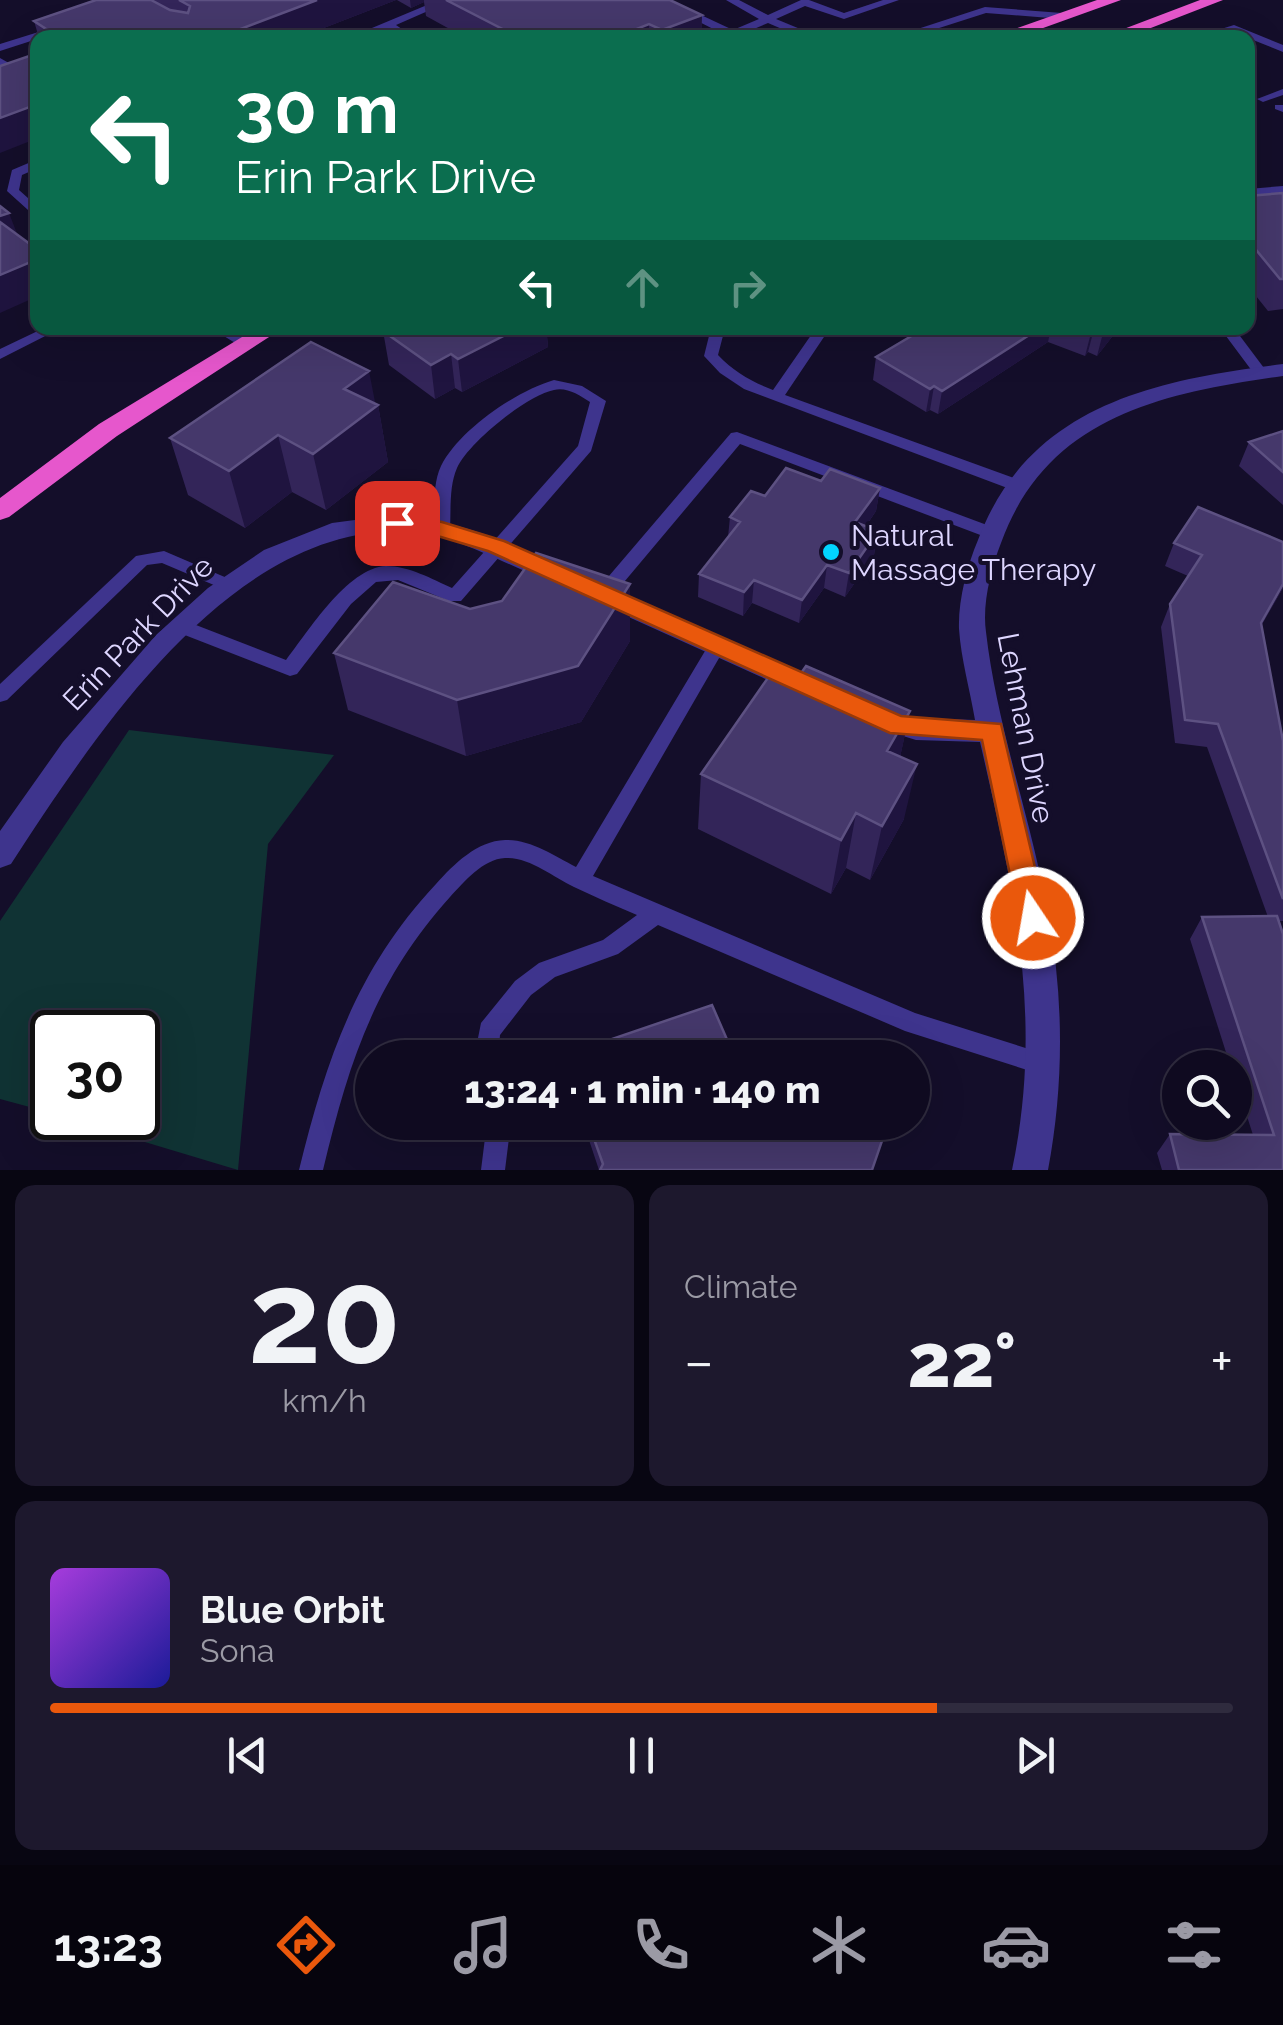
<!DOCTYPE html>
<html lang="en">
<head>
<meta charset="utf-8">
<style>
  :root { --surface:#0f0a20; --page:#1d182d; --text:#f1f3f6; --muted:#9b9aa5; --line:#2f2b3e; --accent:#ea580c }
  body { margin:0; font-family:Raleway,sans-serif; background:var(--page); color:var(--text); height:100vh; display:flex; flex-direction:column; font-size:38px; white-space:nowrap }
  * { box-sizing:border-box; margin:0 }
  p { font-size:32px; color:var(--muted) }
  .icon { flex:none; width:55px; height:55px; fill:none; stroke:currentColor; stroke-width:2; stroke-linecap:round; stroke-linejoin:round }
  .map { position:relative; height:1170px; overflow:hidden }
  .drawer { display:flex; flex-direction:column; gap:15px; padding:15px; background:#080612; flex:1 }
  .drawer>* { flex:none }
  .guide { position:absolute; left:30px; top:30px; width:1225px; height:305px; border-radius:20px; box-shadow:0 10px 40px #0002,0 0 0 2px var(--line); background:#0b6e4f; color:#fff; overflow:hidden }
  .buttons { position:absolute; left:1162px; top:1050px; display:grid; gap:20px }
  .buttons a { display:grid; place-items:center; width:90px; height:90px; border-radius:50%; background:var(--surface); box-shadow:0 10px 40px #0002,0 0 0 2px var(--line); font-size:50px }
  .speed { position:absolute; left:30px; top:1010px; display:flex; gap:20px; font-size:50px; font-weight:700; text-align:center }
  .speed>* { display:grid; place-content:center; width:130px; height:130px; border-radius:50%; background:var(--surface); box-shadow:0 10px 40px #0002,0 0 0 2px var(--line); line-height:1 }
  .speed .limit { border:5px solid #111; border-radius:15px; background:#fff; color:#111 }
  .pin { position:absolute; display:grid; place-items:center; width:85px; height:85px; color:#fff; margin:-42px; border-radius:20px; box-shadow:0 5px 15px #0006 }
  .me { position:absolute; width:110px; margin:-55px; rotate:348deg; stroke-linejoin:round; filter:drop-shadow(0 0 8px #0008) }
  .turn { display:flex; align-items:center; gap:35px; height:210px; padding:0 40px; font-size:45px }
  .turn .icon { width:130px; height:130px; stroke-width:2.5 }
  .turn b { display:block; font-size:70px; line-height:85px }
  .lanes { display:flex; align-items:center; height:95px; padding:0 40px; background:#0003; justify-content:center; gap:50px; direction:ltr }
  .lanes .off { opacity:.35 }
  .big { font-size:75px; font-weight:800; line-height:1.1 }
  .drawer .tile { flex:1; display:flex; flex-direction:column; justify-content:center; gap:15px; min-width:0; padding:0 35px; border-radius:20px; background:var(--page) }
  .drawer .dial { align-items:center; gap:0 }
  .dial b { font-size:130px; line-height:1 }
  .song { display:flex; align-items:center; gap:30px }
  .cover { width:120px; height:120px; border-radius:15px; background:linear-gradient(135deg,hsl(280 70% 55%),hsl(240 70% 35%)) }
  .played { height:10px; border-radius:5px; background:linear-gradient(90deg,var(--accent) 75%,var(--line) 75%) }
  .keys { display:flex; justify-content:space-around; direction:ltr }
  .heat { display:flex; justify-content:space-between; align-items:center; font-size:55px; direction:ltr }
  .drawer .tiles { flex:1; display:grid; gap:15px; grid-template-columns:1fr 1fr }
  .tile:last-child { grid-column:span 2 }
  .trip { position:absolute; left:355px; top:1040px; width:575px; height:100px; border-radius:50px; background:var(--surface); box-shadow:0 10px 40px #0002,0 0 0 2px var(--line); font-weight:800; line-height:100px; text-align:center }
  .tabs { display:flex; height:160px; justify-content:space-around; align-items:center; background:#06040d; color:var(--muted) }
  .tabs .icon { width:70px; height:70px }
  .tabs .on { color:var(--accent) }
  .tabs b { font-size:45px; color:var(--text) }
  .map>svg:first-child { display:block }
  .green { fill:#103334 }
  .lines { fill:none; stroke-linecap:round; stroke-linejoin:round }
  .service { fill:#3e348d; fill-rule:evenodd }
  .minor { fill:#3e348d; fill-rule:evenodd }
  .trunk { fill:#e657cc; fill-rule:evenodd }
  .wall { fill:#332559 }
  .shaded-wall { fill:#1f143f }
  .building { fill:#45386b; stroke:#5d5182; stroke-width:2.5 }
  .route { fill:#ea580c; stroke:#983908; stroke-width:2.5 }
  .poi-dot { fill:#02d4ff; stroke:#140e2a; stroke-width:4 }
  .labels { text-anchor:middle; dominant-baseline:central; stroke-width:8; stroke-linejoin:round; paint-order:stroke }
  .poi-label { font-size:30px; fill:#ded6ff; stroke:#140e2a; text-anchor:start }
  .street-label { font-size:30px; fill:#ded6ff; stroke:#140e2a }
</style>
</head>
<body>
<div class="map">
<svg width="1283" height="1170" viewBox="0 0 1283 1170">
  <rect width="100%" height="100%" fill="#140e2a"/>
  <path class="green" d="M129 730 334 755 268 844 238 1170 65 1118H138V1032H52V1113L0 1099V921Z"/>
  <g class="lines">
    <path class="service" d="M439 0H453L396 25 415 38H402L387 28 364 38H348Z
      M656 0H669L733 30 759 19 726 0H739L768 15 801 0H809L844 13 883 0H899L844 19 805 6 776 19 822 38H803L768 23 742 34 746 38H731Z
      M985 7 1062 13 1067 16 1062 19 986 13 908 38H890Z
      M61 25 65 26V30L0 51V44Z
      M1234 25 1283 45V52L1233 32 1211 38H1192Z
      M0 58 23 71V75L0 83V76L10 72 0 66Z
      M1283 89V95L1263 102 1257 99Z
      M1275 105H1283V112L1275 109Z
      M38 159V168L22 175 19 190 38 207V219L7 191 12 170Z
      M1283 186V194L1248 197V189Z
      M44 328H61L0 359V349Z
      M211 328H228L252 343 250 346H240Z
      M711 328H725L718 355C734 372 752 382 773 390L816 328H830L785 395 1022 481 1024 485 1016 490 1010 489 744 389 720 373 704 356Z
      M1220 328H1234L1267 372 1265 375H1255Z
      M554 380 582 386 606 401 591 451 461 601H449L398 580 376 582 351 604 297 674 290 676 177 632 174 627 177 622 183 620 286 660C308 632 347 568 386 566 409 566 432 579 452 588L578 446 590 402C579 395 567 387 554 390 527 395 468 443 457 468 449 486 451 510 450 530L442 536 434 530C435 510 432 485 441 466 459 430 516 391 554 380Z
      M737 432 995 528 997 532 989 538 983 536 740 444 609 600H597L594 595 597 590 731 433Z
      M164 551 234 581 237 585 228 591 162 563 147 565 7 700 0 702V684L136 556Z
      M717 639 723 641 726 646 593 876 915 1013 1051 1056 1055 1064 1051 1072 1043 1075 905 1031 658 925 618 954 555 977 531 995 500 1035 498 1058H474L481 1023 515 981 539 963 603 940 637 915C616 906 595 897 574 887 553 877 530 857 505 858 483 859 464 882 450 897 374 982 349 1062 323 1170H299C326 1060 357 968 436 884 454 864 477 841 505 840 530 839 555 856 576 867L711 641Z
      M487 1122H511L505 1170H481Z"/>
    <path class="minor" d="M1283 364V376C1163 393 1047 416 1001 543 991 568 982 605 986 632 997 727 1031 819 1048 913 1064 999 1064 1084 1048 1170H1012C1044 1018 1014 890 980 742L916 740 864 724 860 716 864 708 874 705 916 718 975 720C970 690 961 659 959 629 958 601 967 566 978 540 1029 405 1154 380 1283 364Z
      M393 515C456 519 512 543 569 569L572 575 560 584C504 567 455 530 394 531 224 535 94 737 11 864L0 868V831L63 742 156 635 208 588 264 550 332 523Z
      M600 585 834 687 837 694 834 701 824 704 814 701 591 600 587 594 591 588Z"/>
    <path class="trunk" d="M1097 0H1121L1015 38H989Z
      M1200 0H1223L1125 38H1100Z
      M257 328H283L117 436 9 517 0 520V498L99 424Z"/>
  </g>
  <path class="wall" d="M152 0H396L298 38H39L34 21Z
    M397 0H670L702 15 701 38H466L426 16 424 2 411 8Z
    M1283 193V309L1268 311 1248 286V196Z
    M1002 328H1119L1097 356 1088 352 1085 356 1048 342 938 414 930 410 926 412 873 380 876 357Z
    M383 331H557L547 336 548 347 462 392 455 388 435 399 389 365Z
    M375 404 378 405 388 462 326 510 292 492 245 528 188 495 170 438Z
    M1283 431V505L1239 466 1249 442Z
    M821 481 880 488 876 511 866 526 878 531 874 555 845 597 824 588 799 623 752 603 743 616 698 597 699 574 728 537 730 517 765 496Z
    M1174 543 1283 588 1261 626 1283 741V921H1278L1283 1170H1162L1157 1153 1170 1134 1253 1135 1235 1079V1068H1231L1190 939 1202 917H1268L1207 747 1175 743 1161 627 1170 604 1188 576 1165 566Z
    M470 609 630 641 581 722 466 756 348 710 334 653Z
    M795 682 910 711 900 757 904 819 870 880 846 868 831 894 698 829 701 774Z
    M583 1122H762L768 1137 849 1122 599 1170Z"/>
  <path class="shaded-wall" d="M317 0H396L298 38H217Z
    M410 0H424V2L411 8Z
    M702 15 701 38H662V30Z
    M649 24V38H614Z
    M38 104V138L0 153V118Z
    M9 213 21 244 0 230V216Z
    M38 259V296L0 313V275Z
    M519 328H557V331L547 336 548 347 462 392 458 359Z
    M1040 328H1051L1048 342 938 414 942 391Z
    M1107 328H1119L1097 356 1103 333Z
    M1094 329 1088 352 1085 356 1091 333Z
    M451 354 455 388 435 399 431 365Z
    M369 371 376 407 378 405 388 462 326 510 313 454 344 389Z
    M934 386 930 410 926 412 930 389Z
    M278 435 292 492 245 528 229 471Z
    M880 488 876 511 852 546 855 522Z
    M878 531 874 555 845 597 849 573Z
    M827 565 824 588 799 623 802 600Z
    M754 580 752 603 743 616 744 592Z
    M630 584V641L581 722 466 756 457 700Z
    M1283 584V588L1249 646 1261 623Z
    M910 711 898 767 887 751Z
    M917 764 904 819 870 880 882 826Z
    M856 813 846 868 831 894 841 840Z"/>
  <path class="building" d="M96 0H151L170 10 188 13 190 6 179 0H317L217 38H60L34 21Z
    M446 0H670L702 15 662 30 649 24 614 38H520Z
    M38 53V104L0 118V66Z
    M1248 108 1255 114 1248 125Z
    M1283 193V279H1280L1248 240V196Z
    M0 206 9 213 0 216Z
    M0 222 38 250V259L0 275Z
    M391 328H519L458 359 451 354 431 365 383 331Z
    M925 328H998L1000 329 1002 328H1040L942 391 934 386 930 389 876 357Z
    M1077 328H1107L1103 333 1094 329 1091 333Z
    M311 342 369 371 344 389 378 405 313 454 278 435 229 471 170 438Z
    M1283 431V472L1249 442Z
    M786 468 821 481 830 469 880 488 855 522 878 531 849 573 827 565 802 600 754 580 744 592 699 574 740 522 730 517 751 491 765 496Z
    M1198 507 1283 542V584L1261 623 1283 741V899L1218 724 1185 720 1170 604 1202 555 1174 543Z
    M536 553 630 584 578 666 457 700 334 653 393 582 470 609 502 601Z
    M806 666 910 711 887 751 917 764 882 826 856 813 841 840 701 774 772 672 795 682Z
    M1277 916 1283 934V1170H1179L1170 1134 1274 1135 1202 917Z
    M712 1005 735 1058H566L565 1055Z
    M588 1122H762L768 1137 774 1122H849L883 1138 872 1170H600L603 1164Z"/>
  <path class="route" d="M397 515 442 522 504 541 901 716 1001 724 1047 918 1043 927 1033 931 1023 927 1019 918 982 740 890 733 488 551 441 537 389 528 386 523 389 517Z"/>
  <circle class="poi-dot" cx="831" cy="552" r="10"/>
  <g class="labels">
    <g class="poi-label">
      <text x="851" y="535">Natural<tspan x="851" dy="34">Massage Therapy</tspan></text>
    </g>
    <g class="street-label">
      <text transform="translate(138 633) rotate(-46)">Erin Park Drive</text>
      <text transform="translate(1026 728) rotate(79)">Lehman Drive</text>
    </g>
  </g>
</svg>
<div class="buttons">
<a><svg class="icon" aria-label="search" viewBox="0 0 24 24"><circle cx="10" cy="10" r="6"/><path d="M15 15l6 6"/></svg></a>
</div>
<div class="speed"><div class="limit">30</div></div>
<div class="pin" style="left:397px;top:523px;background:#d93025"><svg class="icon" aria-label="arrive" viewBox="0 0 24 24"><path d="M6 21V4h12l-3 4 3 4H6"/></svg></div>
<svg class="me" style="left:1033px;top:918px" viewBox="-20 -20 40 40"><circle r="17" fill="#ea580c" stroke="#fff" stroke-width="3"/><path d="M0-11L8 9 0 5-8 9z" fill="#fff"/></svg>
<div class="trip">13:24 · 1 min · 140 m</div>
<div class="guide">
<div class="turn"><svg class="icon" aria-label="left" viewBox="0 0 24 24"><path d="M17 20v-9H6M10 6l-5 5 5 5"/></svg><div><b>30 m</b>Erin Park Drive</div></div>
<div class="lanes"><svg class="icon" aria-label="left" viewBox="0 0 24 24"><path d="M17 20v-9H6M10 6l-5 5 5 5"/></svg><svg class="icon off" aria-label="ahead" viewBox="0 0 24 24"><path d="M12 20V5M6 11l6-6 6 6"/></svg><svg class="icon off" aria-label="right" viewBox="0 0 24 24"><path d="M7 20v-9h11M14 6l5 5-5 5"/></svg></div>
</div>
</div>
<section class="drawer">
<div class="tiles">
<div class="tile dial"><b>20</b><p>km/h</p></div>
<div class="tile"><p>Climate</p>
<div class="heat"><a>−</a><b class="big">22°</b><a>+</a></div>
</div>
<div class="tile">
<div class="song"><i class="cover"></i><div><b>Blue Orbit</b><p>Sona</p></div></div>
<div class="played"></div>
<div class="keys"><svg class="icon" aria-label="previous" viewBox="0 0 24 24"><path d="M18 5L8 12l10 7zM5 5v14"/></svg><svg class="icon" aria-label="pause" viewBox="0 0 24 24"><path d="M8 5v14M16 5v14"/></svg><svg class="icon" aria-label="next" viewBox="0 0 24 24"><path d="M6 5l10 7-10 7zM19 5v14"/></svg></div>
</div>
</div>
</section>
<nav class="tabs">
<b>13:23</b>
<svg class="icon on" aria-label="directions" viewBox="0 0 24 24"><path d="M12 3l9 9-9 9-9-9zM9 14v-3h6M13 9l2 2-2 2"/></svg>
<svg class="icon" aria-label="music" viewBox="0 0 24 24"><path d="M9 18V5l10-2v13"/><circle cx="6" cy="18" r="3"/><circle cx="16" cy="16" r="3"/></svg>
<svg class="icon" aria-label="phone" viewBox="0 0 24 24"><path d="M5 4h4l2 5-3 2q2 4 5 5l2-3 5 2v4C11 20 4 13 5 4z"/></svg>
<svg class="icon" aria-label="climate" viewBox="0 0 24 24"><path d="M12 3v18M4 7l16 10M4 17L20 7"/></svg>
<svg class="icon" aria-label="car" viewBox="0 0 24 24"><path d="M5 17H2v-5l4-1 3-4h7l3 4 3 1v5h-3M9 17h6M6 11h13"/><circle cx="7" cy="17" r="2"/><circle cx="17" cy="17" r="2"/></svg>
<svg class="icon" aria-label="filters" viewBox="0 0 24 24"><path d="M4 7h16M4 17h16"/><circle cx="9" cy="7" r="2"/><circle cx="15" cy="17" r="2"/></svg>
</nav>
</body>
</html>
